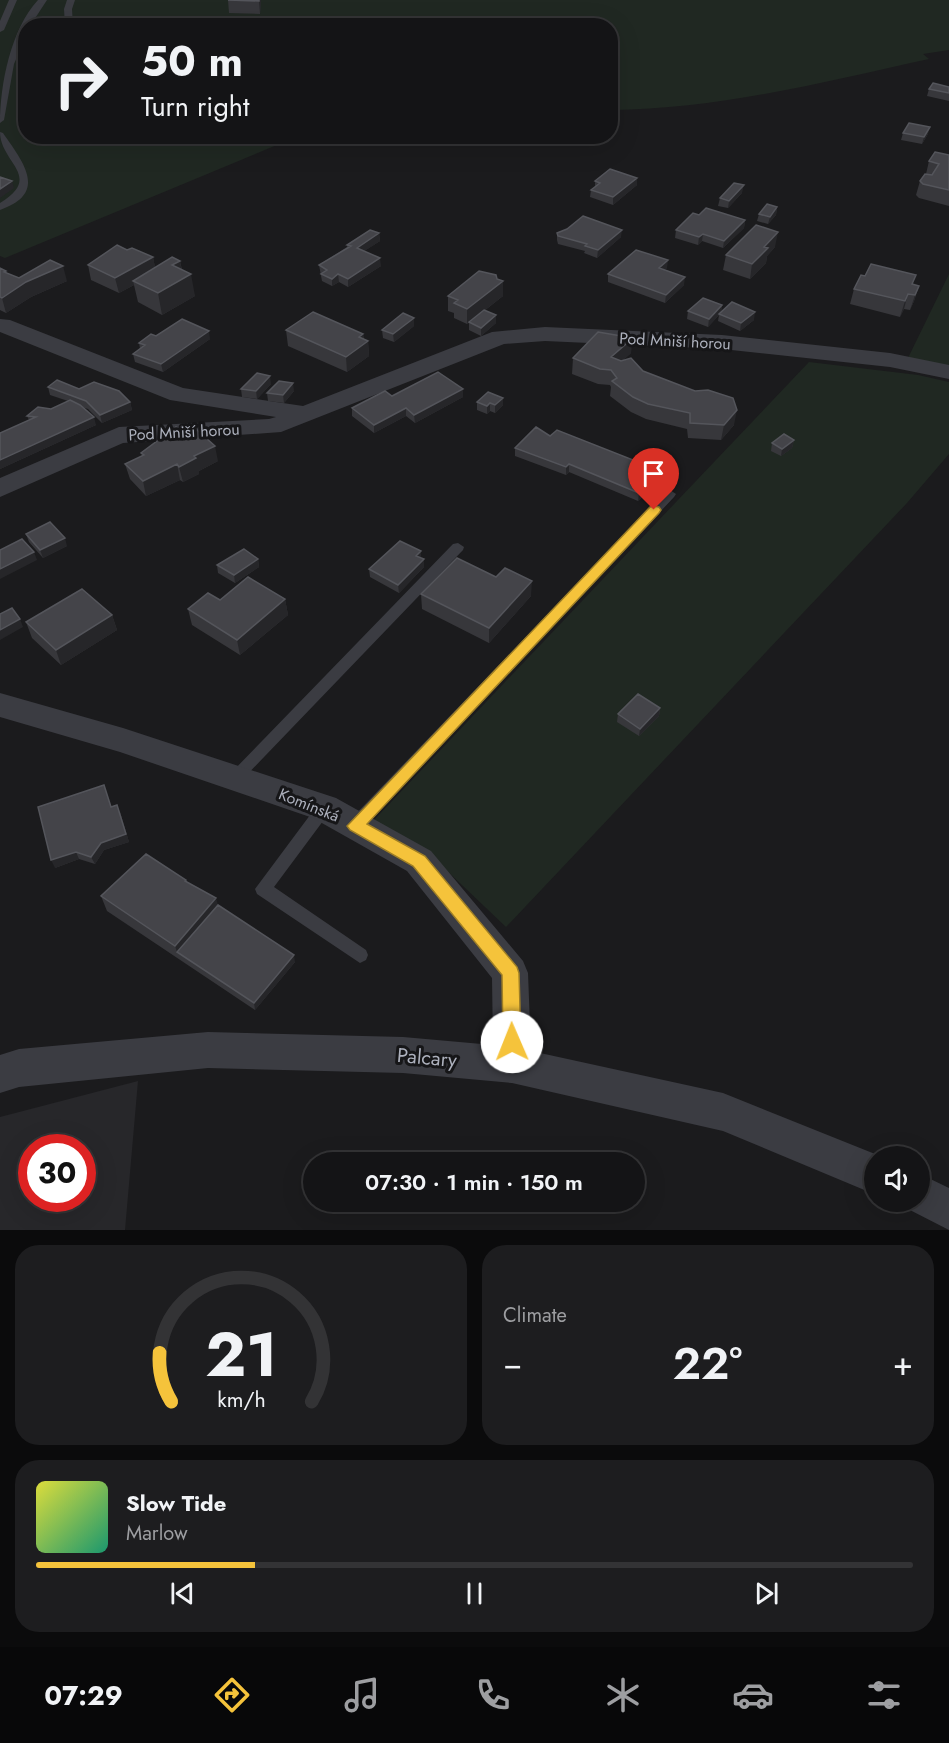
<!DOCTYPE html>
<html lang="en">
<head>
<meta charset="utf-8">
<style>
  :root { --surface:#141416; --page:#1d1d1f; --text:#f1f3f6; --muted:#9d9ea1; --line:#333335; --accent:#f5c33b }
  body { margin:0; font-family:Jost,sans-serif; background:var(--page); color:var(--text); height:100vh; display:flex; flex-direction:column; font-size:22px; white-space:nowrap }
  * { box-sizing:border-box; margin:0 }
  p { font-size:20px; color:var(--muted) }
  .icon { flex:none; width:33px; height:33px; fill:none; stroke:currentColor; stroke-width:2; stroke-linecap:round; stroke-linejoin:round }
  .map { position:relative; height:1230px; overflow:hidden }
  .sheet { display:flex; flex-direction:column; gap:15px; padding:15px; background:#0b0b0c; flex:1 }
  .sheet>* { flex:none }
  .hud { position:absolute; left:18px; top:18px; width:600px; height:126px; border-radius:24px; box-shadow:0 6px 24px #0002,0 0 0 2px var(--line); background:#141416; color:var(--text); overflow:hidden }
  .buttons { position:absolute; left:864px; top:1146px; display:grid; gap:12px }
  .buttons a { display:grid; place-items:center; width:66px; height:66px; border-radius:50%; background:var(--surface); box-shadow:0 6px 24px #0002,0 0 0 2px var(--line); font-size:30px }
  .speed { position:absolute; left:18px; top:1134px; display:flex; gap:12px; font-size:30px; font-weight:700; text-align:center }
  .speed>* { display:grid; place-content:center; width:78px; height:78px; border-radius:50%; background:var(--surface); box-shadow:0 6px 24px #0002,0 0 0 2px var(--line); line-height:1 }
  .speed .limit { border:9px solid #d22; background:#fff; color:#111 }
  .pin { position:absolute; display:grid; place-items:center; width:51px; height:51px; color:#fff; margin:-62px -26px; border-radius:50% 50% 50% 0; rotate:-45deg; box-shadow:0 0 6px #0007 }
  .pin .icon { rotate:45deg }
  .me { position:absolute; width:66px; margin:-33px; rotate:359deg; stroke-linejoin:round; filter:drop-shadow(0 0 4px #0008) }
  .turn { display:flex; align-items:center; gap:21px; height:126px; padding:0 24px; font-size:27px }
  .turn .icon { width:78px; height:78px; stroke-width:2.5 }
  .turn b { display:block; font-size:42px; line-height:51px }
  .big { font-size:45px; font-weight:600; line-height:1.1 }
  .sheet .card { flex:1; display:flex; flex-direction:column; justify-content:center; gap:9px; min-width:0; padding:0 21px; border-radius:24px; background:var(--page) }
  .sheet .dial { align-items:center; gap:0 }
  .dial svg { height:156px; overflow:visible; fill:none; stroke:var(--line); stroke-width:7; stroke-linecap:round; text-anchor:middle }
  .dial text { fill:var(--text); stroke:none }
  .song { display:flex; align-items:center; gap:18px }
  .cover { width:72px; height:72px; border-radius:9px; background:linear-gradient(135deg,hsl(60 70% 55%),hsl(160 70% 35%)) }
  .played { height:6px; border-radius:3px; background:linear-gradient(90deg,var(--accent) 25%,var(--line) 25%) }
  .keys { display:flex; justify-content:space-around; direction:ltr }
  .heat { display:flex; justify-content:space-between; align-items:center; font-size:33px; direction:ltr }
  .sheet .tiles { flex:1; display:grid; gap:15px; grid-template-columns:1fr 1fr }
  .card:last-child { grid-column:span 2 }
  .trip { position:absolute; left:303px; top:1152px; width:342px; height:60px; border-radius:30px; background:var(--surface); box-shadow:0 6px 24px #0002,0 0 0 2px var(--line); font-weight:600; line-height:60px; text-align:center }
  .menu { display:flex; height:96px; justify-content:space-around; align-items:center; background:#080809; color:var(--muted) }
  .menu .icon { width:42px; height:42px }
  .menu .current { color:var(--accent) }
  .menu b { font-size:27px; color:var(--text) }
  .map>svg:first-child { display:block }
  .built { fill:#27272a; fill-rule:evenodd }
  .green { fill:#202822 }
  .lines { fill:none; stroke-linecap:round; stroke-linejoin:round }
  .service { fill:#3b3c42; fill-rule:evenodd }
  .minor { fill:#3b3c42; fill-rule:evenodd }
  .wall { fill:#37373b }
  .shaded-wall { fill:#262629 }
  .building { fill:#444449; stroke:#54555b; stroke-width:1.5 }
  .route { fill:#f5c33b; stroke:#9f7f26; stroke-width:1.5 }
  .labels { text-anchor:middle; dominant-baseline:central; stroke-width:6; stroke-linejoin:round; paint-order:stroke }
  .street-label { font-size:16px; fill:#adb1bd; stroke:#161618 }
  .near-street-label { font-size:20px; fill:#adb1bd; stroke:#161618 }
</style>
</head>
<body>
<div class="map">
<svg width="949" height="1230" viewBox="0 0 949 1230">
  <rect width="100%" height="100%" fill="#1b1b1d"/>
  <path class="built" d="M138 1081 125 1230H0V1117ZM32 1148H82V1198H32Z"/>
  <path class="green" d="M0 0H949V50L923 54 929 59C824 82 719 109 611 110L610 26H26V136L353 137 336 145 284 142 5 258 0 256Z
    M949 274V368L908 358Z
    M809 362 918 375 949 382V454L907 503 506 927 442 866 374 820Z"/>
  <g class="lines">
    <path class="service" d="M9 0H17L4 30 0 32V21Z
      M38 0H47L30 26H26V36L14 64 4 120 0 123C0 84 11 29 38 0Z
      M67 0H75L72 9 73 26H65L64 9Z
      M0 132 3 133C23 162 49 193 0 210V203C44 176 0 163 0 132Z
      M670 490 676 494 674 497 361 831 355 833 349 831 347 826 349 821 666 491Z
      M458 543 464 547 463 550 240 782 235 784 230 782 227 778 230 774 453 544Z
      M324 802 329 803 332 808 329 813 274 887 366 950 368 955 366 960 360 963 257 894 255 889 319 803Z"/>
    <path class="minor" d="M0 319 10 320 183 388 303 406 492 332 545 327 722 335 890 353 949 365V379L890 367 722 349 545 341 504 344 281 432 123 443 0 497V478L119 427 269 419 276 417 170 400 0 332Z
      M0 693 123 728 336 798 431 851 523 961 528 973 531 1051 723 1093 880 1156H874V1194L723 1131 512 1083 403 1073 208 1068 19 1087 0 1093V1055L19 1049 208 1032 403 1037 493 1045 492 978 407 871 313 818 120 752 0 717Z
      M920 1174 949 1188V1230L906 1208 903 1202H920Z"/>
  </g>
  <path class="wall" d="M228 0H261L260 14 229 13Z
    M26 40V63H20L18 57Z
    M949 87V101L927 96 929 89Z
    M903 133 928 134 922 144 901 140Z
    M949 155V206L919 198 916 195 920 181 926 174 929 161Z
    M637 178V185L613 205 590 197 591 190 595 187V181Z
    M742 193 728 208 718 206 720 198Z
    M777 207 776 215 768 224 757 221 759 214Z
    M745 220 744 228 723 248 702 241 698 245 675 238 676 230Z
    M379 233 380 241 364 251 381 266 348 287 339 282 332 286 322 281 319 265 347 247V245Z
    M557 233 621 237 597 258 584 253 585 251 558 244 557 240Z
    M775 247 767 256 766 263 750 279 723 270 726 255Z
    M127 250 153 257 155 268 180 261 182 270 195 296 162 315 138 302 134 285 119 293 91 280 88 265Z
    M0 268 7 273 19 278 67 281 31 297 6 313 0 310Z
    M667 268 664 270 684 285 665 303 608 282V274Z
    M497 279 503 281V296L484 311 496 323 481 336 469 330V323L467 324 454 318V313L448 311V296Z
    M913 285 919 286 914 301 910 310 904 309 900 317 850 304 854 289Z
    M722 305 721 312 754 320 740 331 718 321 719 315 708 327 687 319 688 311Z
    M414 326 394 342 383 338 382 330Z
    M286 330 363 334 364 339 368 341 369 356 347 372 288 346Z
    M156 336 210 339 163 372 135 362 133 354 140 349 139 343Z
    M631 353 622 361 643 371 734 425 721 440 688 438 687 429 646 419 631 412 610 396 611 387 610 385 598 384 572 374 573 358Z
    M271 384 257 399 242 397 241 389Z
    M48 387 79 389 130 402 132 410 102 423 88 409 82 407 96 425 0 469V433L29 420 27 416 51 409 68 401 50 395Z
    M294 391 284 403 268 401 267 393Z
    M488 392 503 405 495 413 490 411 487 414 477 410V402Z
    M392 396 463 397 415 423 406 416 374 433 352 416V408Z
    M550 436 661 471 660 479 638 501 569 472 566 475 515 456V448Z
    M794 440 792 448 781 456 771 451 772 443Z
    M141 453 218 461 199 471V474L183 482 180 480 146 496 130 479 125 464 142 456Z
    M26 534 67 546 43 558 29 542Z
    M421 551V558L424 559V567L399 593 370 577 369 569Z
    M258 559 259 567 235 583 218 573 217 565Z
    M496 577 531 596 489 643 422 609 421 594Z
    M285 599 288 615 240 655 192 625 188 609 220 600Z
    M112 615 117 630 61 665 32 638 26 622Z
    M660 708 659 716 639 736 617 722 618 714Z
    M111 807 120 812 129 842 104 850 95 864 79 859 55 868Z
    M186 880 187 882 295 962 255 1010 107 911 101 896Z"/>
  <path class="shaded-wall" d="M259 0H261L260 14Z
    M930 127 928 134 922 144 924 137Z
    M637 178V185L613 205V197Z
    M12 181 14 188 0 198V189Z
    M744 185 742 193 728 208 729 201Z
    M777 207 776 215 768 224 770 217Z
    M745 220 744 228 723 248 724 241Z
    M622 230 621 237 597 258 598 250Z
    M778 232 775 247 767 256 766 263 750 279 752 264 764 247Z
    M379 233 380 241 357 256V248Z
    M703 234 702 241 698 245 699 237Z
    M153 257 156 272 133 281 134 285 119 293 115 278Z
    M380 258 381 266 348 287V279Z
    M668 260 667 268 658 276 659 268Z
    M180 261 183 279 191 274 195 296 162 315 158 293 172 265Z
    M63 266 67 281 31 297 6 313 2 298 26 282Z
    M338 274 339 282 332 286V279Z
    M685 277 684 285 665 303 666 295Z
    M503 281V296L467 324V309Z
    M919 286 914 301 910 310 915 295Z
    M908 294 904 309 900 317 905 301Z
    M722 305 721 313 708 327 709 319Z
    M755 312 754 320 740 331 741 323Z
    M496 315V323L481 336V328Z
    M414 318V326L394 342 393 334Z
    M209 331 210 339 163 372 161 364Z
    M363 334 364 344 368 341 369 356 347 372 346 357 359 337Z
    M633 338 631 353 611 371V357Z
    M270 376 271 384 257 399 256 391Z
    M293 383 294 391 284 403 283 395Z
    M463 389V397L415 423 414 415Z
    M503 398V405L495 413V405Z
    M130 402 132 410 102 423 100 415Z
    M490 403V411L487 414V406Z
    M406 408V416L374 433V425Z
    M737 410 734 425 721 440 724 425Z
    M94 417 96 425 0 469V460Z
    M794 440 792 448 781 456 782 449Z
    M215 446 218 461 199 471V474L183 482 179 467 194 456Z
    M177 464 180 480 146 496 143 481Z
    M569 464V472L566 475V467Z
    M661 471 660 479 638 501 639 493Z
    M65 538 67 546 43 558 40 550Z
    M421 551V559L416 556Z
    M34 552 37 560 0 579V569Z
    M258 559 259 567 235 583 234 575Z
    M424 559V567L399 593 398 585Z
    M532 581 531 596 489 643V628Z
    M285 599 288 615 240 655 237 640Z
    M112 615 117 630 61 665 56 650Z
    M20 619 23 627 0 640V630Z
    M660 708 659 716 639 736 640 729Z
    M120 812 129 842 104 850 95 864 91 857Z
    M76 852 79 859 55 868 51 860Z
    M216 898 220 912 177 952 175 946Z
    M294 955 295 962 255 1010 254 1003Z"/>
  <path class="building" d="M228 0H259V1Z
    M20 40H26V56L18 57Z
    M933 83 949 87V93L929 89Z
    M909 123 930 127 924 137 903 133Z
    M935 152 949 155V190L923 184 920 181 925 174 932 175 939 164 929 161Z
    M610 169 637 178 613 197 591 190 600 183 595 181Z
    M0 177 12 181 0 189Z
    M734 183 744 185 729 201 720 198Z
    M767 204 777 207 770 217 759 214Z
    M706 208 745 220 724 241 703 234 699 237 676 230 693 213 699 215Z
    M583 216 622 230 598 250 585 246 587 244 558 236 557 233 567 229Z
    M756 225 778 232 764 247 768 248 752 264 726 255Z
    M370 230 379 233 357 248 380 258 348 279 338 274 332 279 321 274 327 270 319 265 351 246 347 245Z
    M117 245 127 250 132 248 153 257 115 278 88 265Z
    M636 250 668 260 659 268 685 277 666 295 608 274Z
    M172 257 180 261 172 265 191 274 158 293 133 281Z
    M50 260 63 266 26 282 2 298 0 297V268L6 271 4 272 19 278Z
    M871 264 916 275 912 284 919 286 915 295 908 294 905 301 854 289 861 275 865 276Z
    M479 271 496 275 497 279 503 281 467 309 454 303 458 300 448 296Z
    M703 298 722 305 709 319 688 311Z
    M732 302 755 312 741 323 719 314Z
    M484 310 496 315 481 328 469 322Z
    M313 312 363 334 359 337 368 341 346 357 286 330Z
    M403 313 414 318 393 334 382 330Z
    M182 319 209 331 161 364 133 354 145 345 139 343 151 334 156 336Z
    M598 332 633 338 611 357 621 361 631 358 643 371 695 391 708 390 733 398 737 410 724 425 690 423V413L648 404 633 397 612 381 617 378 611 370 600 369 573 358Z
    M438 372 463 389 414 415 406 408 374 425 352 408 385 391 392 396Z
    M257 373 270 376 256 391 241 389Z
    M57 380 79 389 94 382 119 391 130 402 100 415 86 401 48 387Z
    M279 381 293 383 283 395 267 393Z
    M488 392 503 398 495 405 490 403 487 406 477 402Z
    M70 400 80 405 94 417 0 460V433L36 417 27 416 38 407 51 409Z
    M176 427 189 434 197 430 215 446 194 456 196 458 179 467 177 464 143 481 125 464 144 455 141 453Z
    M536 427 550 436 557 430 661 471 639 493 569 464 566 467 515 448Z
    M784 434 794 440 782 449 772 443Z
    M50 522 65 538 40 550 26 534Z
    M22 539 34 552 0 569V550Z
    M400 541 421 551 416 556 424 559 398 585 369 569Z
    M244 549 258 559 234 575 217 565Z
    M457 558 496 577 505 568 532 581 489 628 421 594Z
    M248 577 285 599 237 640 188 609 208 593 220 600Z
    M82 589 112 615 56 650 26 622Z
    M12 608 20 619 0 630V614Z
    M638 694 660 708 640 729 618 714Z
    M104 785 111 807 117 805 126 834 101 843 91 857 76 852 51 860 38 807Z
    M146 854 186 880 185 881 216 898 175 946 101 896Z
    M218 905 294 955 254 1003 177 952Z"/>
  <path class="route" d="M654 506 659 507 661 510 659 513 367 824 425 856 517 967 519 973 521 1042 518 1048 512 1051 505 1048 503 1042 502 975 413 866 350 830 347 826 650 507Z"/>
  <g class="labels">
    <g class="street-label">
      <text transform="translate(675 341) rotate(3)">Pod Mniší horou</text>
      <text transform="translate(184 432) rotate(-3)">Pod Mniší horou</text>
      <text transform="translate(309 805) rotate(22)">Komínská</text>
    </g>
    <g class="near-street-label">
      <text transform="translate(427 1058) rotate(5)">Palcary</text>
    </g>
  </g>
</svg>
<div class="buttons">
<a><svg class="icon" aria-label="sound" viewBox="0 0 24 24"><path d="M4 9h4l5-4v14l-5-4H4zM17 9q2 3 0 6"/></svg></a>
</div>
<div class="speed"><div class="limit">30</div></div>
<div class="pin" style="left:654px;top:510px;background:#d93025"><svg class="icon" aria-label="arrive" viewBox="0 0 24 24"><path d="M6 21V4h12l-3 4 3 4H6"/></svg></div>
<svg class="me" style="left:512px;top:1042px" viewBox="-20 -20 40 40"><circle r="19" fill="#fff"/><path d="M0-13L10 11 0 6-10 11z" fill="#f5c33b"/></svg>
<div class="trip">07:30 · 1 min · 150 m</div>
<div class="hud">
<div class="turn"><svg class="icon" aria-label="right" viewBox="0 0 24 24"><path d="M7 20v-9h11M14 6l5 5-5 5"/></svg><div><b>50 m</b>Turn right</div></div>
</div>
</div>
<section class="sheet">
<div class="tiles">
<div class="card dial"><svg viewBox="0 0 100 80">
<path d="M14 69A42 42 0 1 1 86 69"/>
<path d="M14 69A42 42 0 0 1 8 44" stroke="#f5c33b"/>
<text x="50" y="56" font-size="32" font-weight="700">21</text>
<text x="50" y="72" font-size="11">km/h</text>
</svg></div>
<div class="card"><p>Climate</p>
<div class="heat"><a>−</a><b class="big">22°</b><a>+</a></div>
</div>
<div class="card">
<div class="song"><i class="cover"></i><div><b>Slow Tide</b><p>Marlow</p></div></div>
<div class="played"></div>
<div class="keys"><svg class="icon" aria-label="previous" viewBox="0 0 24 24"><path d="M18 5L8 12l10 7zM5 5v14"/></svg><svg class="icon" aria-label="pause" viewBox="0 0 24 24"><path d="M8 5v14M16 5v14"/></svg><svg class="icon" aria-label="next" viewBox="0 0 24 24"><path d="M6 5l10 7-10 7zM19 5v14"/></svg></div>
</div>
</div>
</section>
<nav class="menu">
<b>07:29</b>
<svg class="icon current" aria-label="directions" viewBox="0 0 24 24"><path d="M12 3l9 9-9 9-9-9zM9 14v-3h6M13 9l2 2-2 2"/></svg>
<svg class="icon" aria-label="music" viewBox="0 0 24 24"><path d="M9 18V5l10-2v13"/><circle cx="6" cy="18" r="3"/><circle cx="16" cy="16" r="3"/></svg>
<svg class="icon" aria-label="phone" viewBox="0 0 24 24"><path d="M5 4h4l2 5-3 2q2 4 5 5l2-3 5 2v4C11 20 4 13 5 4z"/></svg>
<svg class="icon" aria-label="climate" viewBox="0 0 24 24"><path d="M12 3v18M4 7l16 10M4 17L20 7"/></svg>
<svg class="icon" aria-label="car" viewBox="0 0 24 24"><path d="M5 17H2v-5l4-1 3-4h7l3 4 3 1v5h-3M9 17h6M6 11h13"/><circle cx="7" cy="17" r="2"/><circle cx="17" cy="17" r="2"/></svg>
<svg class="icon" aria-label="filters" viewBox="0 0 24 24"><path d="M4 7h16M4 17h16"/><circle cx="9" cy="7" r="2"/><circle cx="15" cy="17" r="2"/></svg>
</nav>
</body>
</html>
